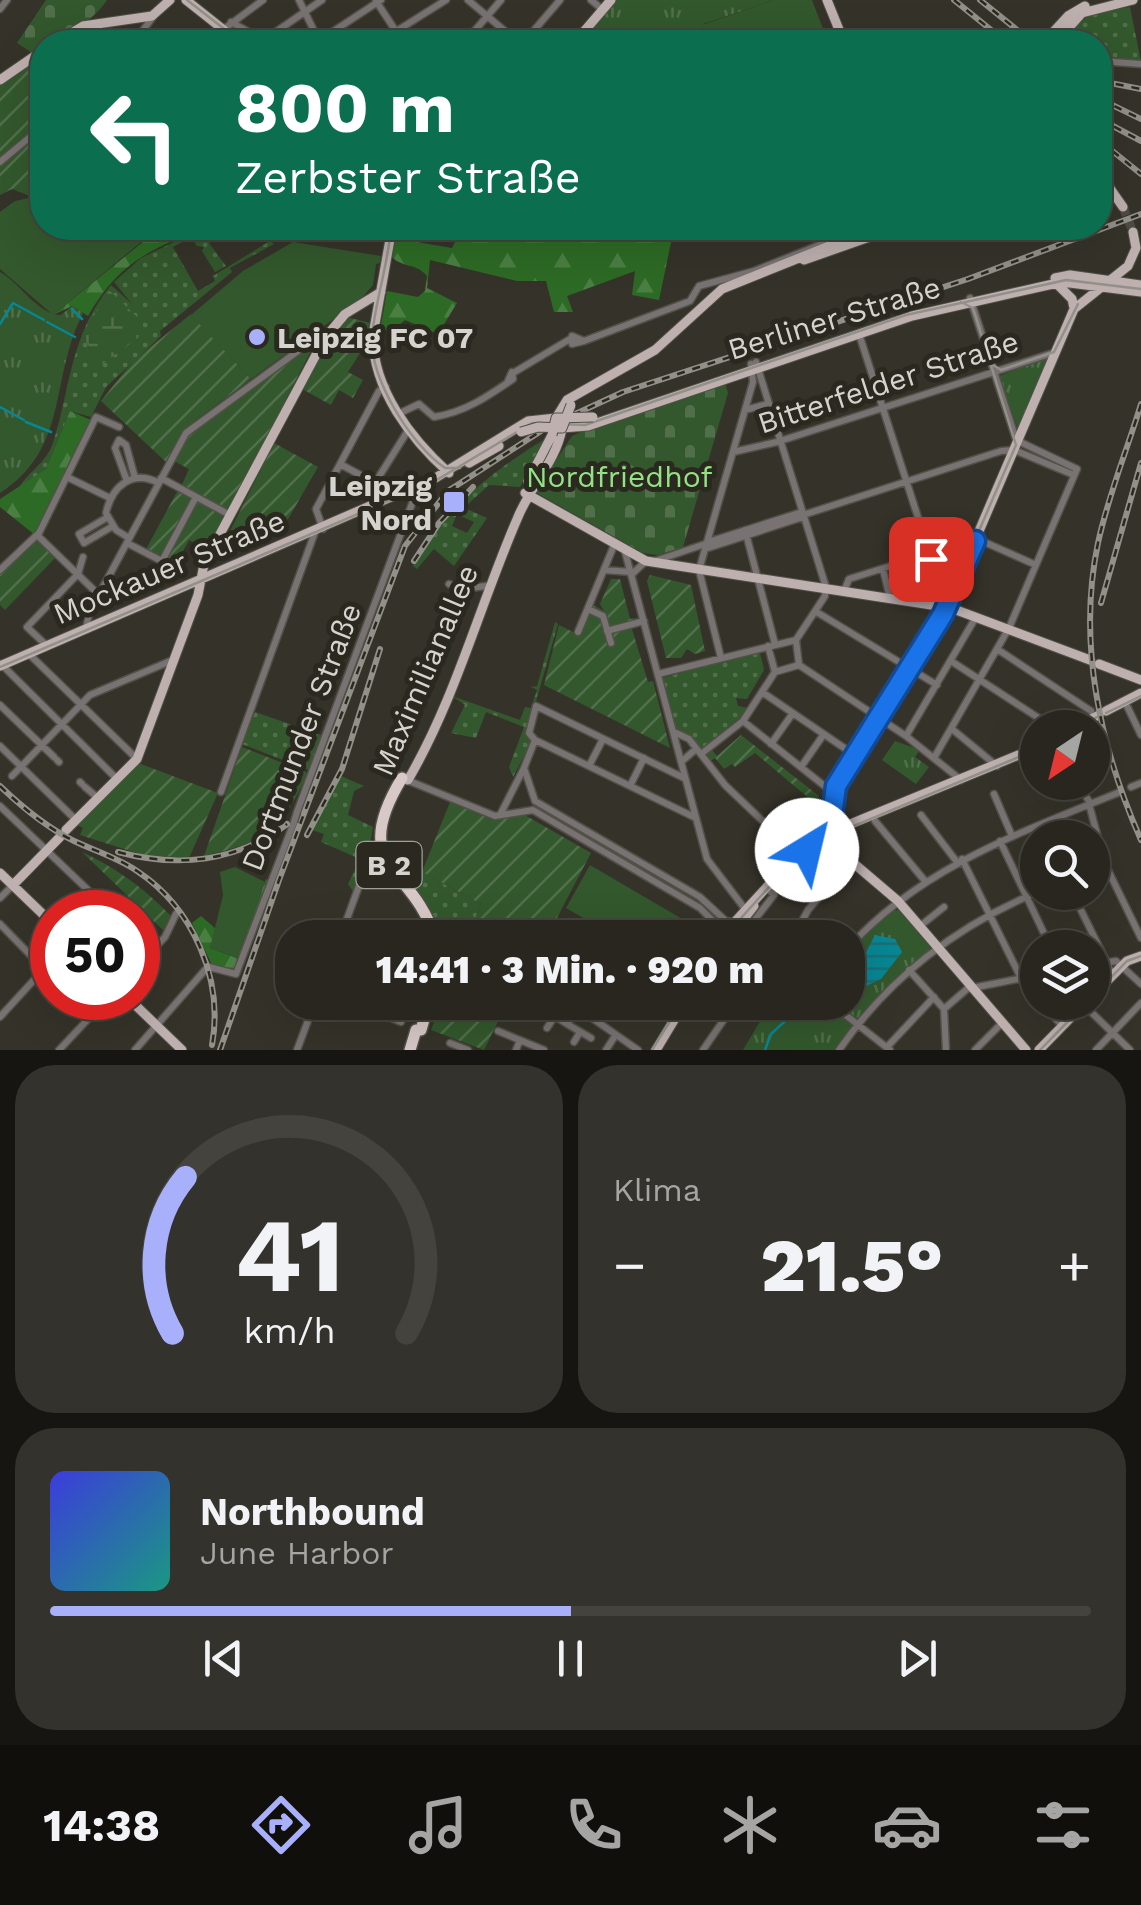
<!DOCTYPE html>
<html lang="de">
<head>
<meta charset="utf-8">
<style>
  :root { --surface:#28261f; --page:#34322c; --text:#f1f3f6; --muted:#a5a5a4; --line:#44433d; --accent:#a8b0fc }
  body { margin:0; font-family:"Work Sans",sans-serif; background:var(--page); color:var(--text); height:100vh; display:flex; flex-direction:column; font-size:38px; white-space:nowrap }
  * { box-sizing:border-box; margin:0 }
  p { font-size:32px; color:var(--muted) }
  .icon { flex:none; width:55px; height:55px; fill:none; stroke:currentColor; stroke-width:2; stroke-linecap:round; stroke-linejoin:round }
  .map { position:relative; height:1050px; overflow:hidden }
  .drawer { display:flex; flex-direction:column; gap:15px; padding:15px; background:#161511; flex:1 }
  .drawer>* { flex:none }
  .top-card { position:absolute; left:30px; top:30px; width:1082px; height:210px; border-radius:40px; box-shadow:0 10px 40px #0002,0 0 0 2px var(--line); background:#0b6e4f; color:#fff; overflow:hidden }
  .needle { width:65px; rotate:215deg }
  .fabs { position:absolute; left:1020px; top:710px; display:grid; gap:20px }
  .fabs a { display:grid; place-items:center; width:90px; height:90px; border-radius:50%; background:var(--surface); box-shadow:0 10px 40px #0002,0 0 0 2px var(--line); font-size:50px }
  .speed { position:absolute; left:30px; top:890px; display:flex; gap:20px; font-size:50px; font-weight:700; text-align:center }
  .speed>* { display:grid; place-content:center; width:130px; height:130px; border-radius:50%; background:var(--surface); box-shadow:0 10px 40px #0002,0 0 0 2px var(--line); line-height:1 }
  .speed .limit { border:15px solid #d22; background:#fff; color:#111 }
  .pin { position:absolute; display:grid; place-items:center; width:85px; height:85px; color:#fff; margin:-42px; border-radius:20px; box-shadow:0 5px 15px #0006 }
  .me { position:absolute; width:110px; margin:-55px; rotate:36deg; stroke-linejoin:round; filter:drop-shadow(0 0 8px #0008) }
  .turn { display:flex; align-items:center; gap:35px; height:210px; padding:0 40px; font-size:45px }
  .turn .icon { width:130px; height:130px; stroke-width:2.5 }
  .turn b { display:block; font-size:70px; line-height:85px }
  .big { font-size:75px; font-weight:800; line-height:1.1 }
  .drawer .widget { flex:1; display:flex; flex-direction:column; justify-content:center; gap:15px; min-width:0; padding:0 35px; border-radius:40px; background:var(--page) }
  .drawer .dial { align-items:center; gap:0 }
  .dial svg { height:260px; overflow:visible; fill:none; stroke:var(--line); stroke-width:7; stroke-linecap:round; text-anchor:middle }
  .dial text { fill:var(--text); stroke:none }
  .song { display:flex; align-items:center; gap:30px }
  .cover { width:120px; height:120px; border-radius:15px; background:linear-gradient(135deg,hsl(240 70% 55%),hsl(170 70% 35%)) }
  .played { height:10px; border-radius:5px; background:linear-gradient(90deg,var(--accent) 50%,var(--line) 50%) }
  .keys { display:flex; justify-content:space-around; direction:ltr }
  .heat { display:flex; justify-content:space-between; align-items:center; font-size:55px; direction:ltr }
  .drawer .tiles { flex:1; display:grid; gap:15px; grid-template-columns:1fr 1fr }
  .widget:last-child { grid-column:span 2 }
  .trip { position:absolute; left:275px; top:920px; width:590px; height:100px; border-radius:40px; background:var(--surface); box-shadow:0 10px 40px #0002,0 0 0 2px var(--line); font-weight:800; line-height:100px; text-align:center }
  .dock { display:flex; height:160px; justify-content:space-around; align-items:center; background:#100f0c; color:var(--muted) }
  .dock .icon { width:70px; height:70px }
  .dock .current { color:var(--accent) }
  .dock b { font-size:45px; color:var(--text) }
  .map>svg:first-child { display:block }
  .grass { fill:url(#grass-dots) }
  .forest { fill:url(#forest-firs) }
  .wetland { fill:url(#wetland-marsh) }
  .cemetery { fill:url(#cemetery-stones) }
  .park { fill:url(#park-tufts) }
  .garden { fill:url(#garden-furrows) }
  .pitch { fill:#33582d }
  .water { fill:url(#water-rules) }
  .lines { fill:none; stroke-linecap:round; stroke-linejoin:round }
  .stream { stroke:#088693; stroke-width:2.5 }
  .major-tunnel { stroke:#4d4b42; stroke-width:9; stroke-dasharray:9 4.5; stroke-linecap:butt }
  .minor-casing { stroke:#525047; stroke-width:9 }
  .major-casing { stroke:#525047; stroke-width:11 }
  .highway-casing { stroke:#525047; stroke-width:14 }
  .minor { stroke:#787272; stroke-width:6 }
  .major { stroke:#bdb0af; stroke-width:9 }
  .highway { stroke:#d8c9c8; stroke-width:11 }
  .tram { stroke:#929089; stroke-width:2.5 }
  .rail-casing { stroke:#929089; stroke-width:6 }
  .rail { stroke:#2b291f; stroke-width:2.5; stroke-dasharray:8; stroke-linecap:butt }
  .minor-bridge-casing { stroke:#525047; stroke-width:9; stroke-linecap:butt }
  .major-bridge-casing { stroke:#525047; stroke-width:11; stroke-linecap:butt }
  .minor-bridge { stroke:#787272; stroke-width:6 }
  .major-bridge { stroke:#bdb0af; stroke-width:9 }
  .route-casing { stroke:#114b97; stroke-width:25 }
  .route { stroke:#1a73e8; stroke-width:18 }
  .poi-dot { fill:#a8b0fc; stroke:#2b291f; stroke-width:4 }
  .labels { text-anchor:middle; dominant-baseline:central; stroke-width:10; stroke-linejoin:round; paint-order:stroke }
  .shield { fill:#2b291f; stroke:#a1a099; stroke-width:2.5 }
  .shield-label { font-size:28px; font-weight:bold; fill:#d4d3cd }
  .street-label { font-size:30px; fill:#d4d3cd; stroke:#2b291f }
  .poi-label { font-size:30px; font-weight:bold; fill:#d4d3cd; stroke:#2b291f; text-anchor:start }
  .park-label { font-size:30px; fill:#92e385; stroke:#2b291f }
</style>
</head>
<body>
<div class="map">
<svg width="1141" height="1050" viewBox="0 0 1141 1050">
  <defs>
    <pattern id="grass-dots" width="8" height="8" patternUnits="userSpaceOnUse" patternTransform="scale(2.5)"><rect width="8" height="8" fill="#33582d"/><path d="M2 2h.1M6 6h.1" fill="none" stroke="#506f4a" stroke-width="1.8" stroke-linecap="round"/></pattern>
    <pattern id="forest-firs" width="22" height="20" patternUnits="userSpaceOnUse" patternTransform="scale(2.5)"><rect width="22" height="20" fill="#2d6a25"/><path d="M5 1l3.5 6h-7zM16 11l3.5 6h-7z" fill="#4b7e43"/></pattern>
    <pattern id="wetland-marsh" width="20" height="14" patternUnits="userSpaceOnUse" patternTransform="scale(2.5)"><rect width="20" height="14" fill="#33582d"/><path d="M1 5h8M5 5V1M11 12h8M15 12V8" fill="none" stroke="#506f4a"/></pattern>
    <pattern id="cemetery-stones" width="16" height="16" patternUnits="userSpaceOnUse" patternTransform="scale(2.5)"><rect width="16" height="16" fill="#33582d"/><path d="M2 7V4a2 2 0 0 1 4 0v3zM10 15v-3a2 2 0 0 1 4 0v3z" fill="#506f4a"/></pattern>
    <pattern id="park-tufts" width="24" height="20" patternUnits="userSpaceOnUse" patternTransform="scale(2.5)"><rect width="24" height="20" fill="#33582d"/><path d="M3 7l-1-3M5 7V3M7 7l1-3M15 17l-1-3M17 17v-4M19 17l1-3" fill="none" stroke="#506f4a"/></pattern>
    <pattern id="garden-furrows" width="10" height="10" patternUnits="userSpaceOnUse" patternTransform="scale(2.5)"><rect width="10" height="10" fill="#33582d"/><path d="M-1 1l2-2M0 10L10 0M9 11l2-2" fill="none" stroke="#506f4a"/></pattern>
    <pattern id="water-rules" width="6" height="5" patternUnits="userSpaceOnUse" patternTransform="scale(2.5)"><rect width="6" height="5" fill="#088693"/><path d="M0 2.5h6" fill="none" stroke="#1c6d75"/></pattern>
  </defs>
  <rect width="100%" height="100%" fill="#353329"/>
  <path class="grass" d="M1130 7 1141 62 1100 59V42H1061L1089 14Z
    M203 228H240L209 243 226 266 215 272 202 251 204 247 197 246 191 237 173 247 198 291 215 281 213 276 270 241 274 244 230 268 232 272 160 331 161 336 106 387 91 417 70 411 46 469 17 491C24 475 46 464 53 443 72 383 69 338 111 285L132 304 114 282 141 258Z
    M547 438 520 487 489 485 457 514 452 526 467 533 474 522 461 516 467 509 487 518 454 566 434 549 417 569 413 566C445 509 491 471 547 438Z
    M555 622 558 624 527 733 532 741 513 777 509 767 524 727 486 712 476 738 451 733 465 705 452 696 520 720 525 707 531 708 537 690 531 687 537 686Z
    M763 650 760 653 764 670 747 699 736 698 738 706 748 708 743 715 701 749 673 726 662 678Z
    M255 712 324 736 311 771 242 744Z
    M341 776 364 786 354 791 348 815 373 827 367 861 362 860 365 863 353 891 348 884 360 859 321 842 324 834 312 830Z
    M422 872 481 904 468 937H442L415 890Z"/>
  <path class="forest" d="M160 228H203C147 251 119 263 88 316L72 306 53 315Z
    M395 228H418L417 242 452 248 458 236 504 242 514 228H610L614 233 632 228H674L659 300 632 295 635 271 567 296 573 312H554L546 281H517L430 260 427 288 457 303 438 334 405 320 393 330 380 331 387 291 418 297 425 291 427 276C417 263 401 268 391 256Z
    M70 411 93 421 35 535 0 507V499L46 469Z
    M266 879 270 881 236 972 212 965 192 923 201 916 216 929 210 948 237 958Z"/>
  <path class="wetland" d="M109 290 136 316 143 334 97 368 89 363V346L82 335Z"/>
  <path class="cemetery" d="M46 0H107C96 17 65 42 42 42V49L34 54 17 43Z
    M725 382 728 393 683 547 658 555 643 553 535 492 572 436 613 418Z"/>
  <path class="park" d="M616 0H774L703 24 709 42H580Z
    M0 272C20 283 38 315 61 315L72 306 83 313C49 379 70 448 0 493Z
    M1048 357 1018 429 999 376Z
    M895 741 920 750 915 757 929 767 916 784 882 760Z
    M899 910 932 947 883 991 837 1050H743L771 1003 848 1002V950L890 911Z"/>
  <path class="garden" d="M42 54V123L0 158V83Z
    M42 130V191L30 196 12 189 0 195V165Z
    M191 314 251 379 193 422 167 463 101 401 133 361Z
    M347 317 370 323 367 342 348 372 363 380 353 398 339 390 331 405 302 389 327 339Z
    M317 339 228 512 181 487 189 469 174 461 187 436Z
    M274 443 318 467 284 526 217 557Z
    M178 490 193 498 161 559 145 551Z
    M197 499 226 514 207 549 189 540 175 566 164 561Z
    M38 538 57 556 5 610 0 605V573Z
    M650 575 691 585 705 651 695 654 687 649 681 658H666L647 581Z
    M611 579H620L630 619 637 618 639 627 632 629 648 682 653 681 670 748 544 685 559 625 581 636 593 605 604 611 600 604Z
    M741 735 819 796 817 805 755 753 735 767 732 764 724 769 715 758 710 761 707 754 712 750 717 756Z
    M242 747 308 773C282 830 266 842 204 856Z
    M138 763 218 793 189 858 143 855 80 835 83 828 77 825Z
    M450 802 493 820 523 814 591 853 547 937H468L481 904 422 872Z
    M82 852C118 869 144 888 172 917L164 931Z
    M441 1003H507L484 1050 431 1030Z"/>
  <path class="pitch" d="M774 0H812L828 42H709L702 25Z
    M42 195V228H158L53 315 0 269V212L15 201Z
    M293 242 381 256 380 263 376 264 373 285 360 300 251 379 191 315 243 271Z
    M590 865 689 923 677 937H616L566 908Z
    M235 867 265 882 237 958 210 948 223 895 220 872Z"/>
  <path class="water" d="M875 935 895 939 902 952 881 979 860 989 850 982 848 966 861 962Z"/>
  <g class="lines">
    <path class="stream" d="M72 309 82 319
      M47 322 75 337
      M0 324 13 303 44 320
      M0 407 24 420
      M26 422 51 432
      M765 1050 771 1034 806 1002"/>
    <path class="major-tunnel" d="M1123 207 1133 232"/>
    <defs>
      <path id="minor" d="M299 0 319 41
        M468 0 518 42
        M591 0 603 10
        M376 1 403 42
        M0 9 7 0
        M231 22 263 40
        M77 29 102 42
        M224 29 263 0
        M134 42 153 17
        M261 42 322 0
        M317 42 381 0
        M379 42 446 0
        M465 42 501 0
        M524 42 560 0
        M1100 61 1141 64
        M0 162 42 127
        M970 298 1017 442
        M859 334 943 595
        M572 336 584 341 572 344Z
        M584 341 690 301 699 286 754 271 862 228
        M756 362 825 584V596L796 640
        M513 373 570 339
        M745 410 767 404
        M398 414 419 404 434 417C465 412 487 397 513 379L512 372 507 383
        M733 452 777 442 1056 352
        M340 464 375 483 382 501
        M69 478 110 498
        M161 478 230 515
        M127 481 115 448 119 440 126 445 135 478
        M375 483 407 432
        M803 515 1001 451 1014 450 1074 475
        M108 517 79 534 84 543 113 526
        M323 529 316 509 379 391 386 387
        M745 530 775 644
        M37 535 99 595
        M129 538 116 530 106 513C112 486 132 469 159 483
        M708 542 802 512
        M127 543 179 570
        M624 548 707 859 745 909 752 938
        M705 549 803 517
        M162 561 196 497
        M655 561 705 544
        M883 569 890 598
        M0 570 39 533 96 417 119 427
        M604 570 631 572
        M631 575 646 561
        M449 584 462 589 486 586
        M844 591 849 579 967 542 982 541 1036 565
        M588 609 603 616 611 643
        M815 611 937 685
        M86 630 89 613 186 433 317 337 325 338
        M607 631 644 621
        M578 632 615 543
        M47 646 27 627 78 574 83 557
        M768 646 775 672
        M997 649 1091 711
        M29 654 137 759
        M721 658 699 570 753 382 751 364
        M951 661 1054 728
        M1 664 117 779
        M799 665 906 736 961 780
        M775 672 799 665 796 640
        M658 674 796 640
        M762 692 856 756
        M0 705 54 757
        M1127 706 1141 735
        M743 721 832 792
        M952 729 997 766
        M674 732 689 739 725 785 796 853
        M906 736 976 617
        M535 740 694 817
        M771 744 793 713
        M0 746 76 820
        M701 754 743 721 775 672
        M934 758 1009 628 1077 469 1018 441
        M57 760 59 762
        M681 762 696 749
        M589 766 603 739
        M801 767 824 734
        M392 774 495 816 533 810 700 908 724 932
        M12 776 90 695 173 660
        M684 778 536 706 529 733 535 740 524 768 535 801 700 897 726 921 733 922
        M80 782 82 784
        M1076 782 1091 804
        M630 786 644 758
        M85 787 98 798
        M1131 787 1141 783
        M221 792 315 532
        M994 794 1012 836
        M1089 804 1105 864 1141 938
        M0 806 111 912
        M297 812 413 501 411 488
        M500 815 524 768
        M921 815 957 862
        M875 821 925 881
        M1039 826 1045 838
        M1000 841 1051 948
        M962 859 1021 978 1038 997
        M1092 869 1105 864
        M1072 892 1113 975
        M0 898 13 885
        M121 912 128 905
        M0 924 44 969 0 1017
        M920 926 944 907
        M749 927 774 895 769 890
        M340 938 367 864
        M793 938 808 910 850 861
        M848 948C921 867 1022 832 1120 792
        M1092 965 1116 961 1141 984
        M138 966 165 937 176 914
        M209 967 236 974 294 822
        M909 970 944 1009
        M354 1002 401 1022
        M533 1002 567 1024 576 1011
        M569 1002 638 1050
        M829 1002 890 1050
        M1042 1002 1062 1026
        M1084 1005 1130 1050
        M944 1009 967 989 1038 975
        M944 1009 946 1050
        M521 1014 528 1002
        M567 1024 591 1038
        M547 1028 555 1016
        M498 1031 544 1050
        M574 1042 580 1032
        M450 1043 468 1050
        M887 1047 934 997
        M59 1050 108 998
        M135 1050 205 970
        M297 1050 315 1002
        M516 1050 520 1040
        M606 1050 615 1036
        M703 1050 736 1002
        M839 1050C888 979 957 925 1038 892
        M975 1050 1003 1022
        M1096 1050 1141 1003"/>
      <path id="major" d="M186 0 239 42
        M827 0 844 42
        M56 42 83 26 152 16 170 0
        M575 42 611 0
        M1044 42 1068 16 1085 6
        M1056 42 1082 13 1133 0
        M0 80 42 51
        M1100 174 1123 207
        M392 228 373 335C372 389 412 440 449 473
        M804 260 895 228
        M1055 278 1070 275 1141 285
        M1056 283 1072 299 1074 308
        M469 463 499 446
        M528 481 552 435
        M525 493 646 561 951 608 1090 660
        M1099 664 1141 680
        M0 666 437 477 528 421 556 418 567 400 655 350 722 289 874 228
        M1106 711 1141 693
        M1072 728 1099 715
        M408 780C456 698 480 604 518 517 530 487 557 460 562 428L588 426 912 316 1062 282 1141 292
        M66 830 137 759 198 595 204 564 325 338 345 314 381 292
        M823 835 832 792 950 599 1074 309 1128 266 1136 248 1133 232
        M824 838 898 901 1026 1050
        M829 838 835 794
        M798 858 842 836
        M0 873 52 923
        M13 885 60 837
        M720 938 809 841 1038 747
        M729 938 754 906
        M1092 996 1127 961 1141 956
        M128 998 182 1050
        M656 1050 685 1002
        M1039 1050 1086 1002"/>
      <path id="highway" d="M402 778C347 869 413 865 435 938
        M421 1030 429 1002
        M410 1050 416 1030"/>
    </defs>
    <use href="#minor" class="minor-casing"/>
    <use href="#major" class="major-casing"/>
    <use href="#highway" class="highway-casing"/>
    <use href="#minor" class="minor"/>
    <use href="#major" class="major"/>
    <use href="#highway" class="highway"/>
    <path class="tram" d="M187 0 241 42
      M391 228C388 264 376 299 372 335 369 378 411 445 445 468H460
      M990 363 1001 370 1054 352 1078 304
      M0 667 435 481 532 423 585 425 906 315 1066 280 1141 289
      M1106 713 1141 696
      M1077 728 1099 716
      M836 789 944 612 1016 445 973 308 961 302
      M723 938 806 846 1038 749
      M1092 997 1127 961 1141 956
      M652 1050 682 1002
      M1040 1050 1087 1002"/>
    <defs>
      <path id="rail" d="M954 0 1006 42
        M980 0 1032 42
        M1100 81 1141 89
        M1100 99 1141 119
        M1100 119 1141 141
        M1100 141 1141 174
        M1141 404C1127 450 1108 496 1098 543 1077 643 1100 747 1141 840
        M573 415 623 392 968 279 1141 214
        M414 561 439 523 473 487
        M1101 603 1141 463
        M0 786C23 808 46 827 74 841 95 851 118 858 137 871 193 908 224 979 212 1045
        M307 835 342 769 380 649
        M118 852C178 868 237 862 287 824
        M220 1050 279 880 405 546 448 491 541 431"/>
    </defs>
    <use href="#rail" class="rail-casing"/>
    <use href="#rail" class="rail"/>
    <defs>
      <path id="minor-bridge" d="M294 822 297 812"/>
      <path id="major-bridge" d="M521 432 538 427 562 428 571 405
        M552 435 556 418 593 417"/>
    </defs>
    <use href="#minor-bridge" class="minor-bridge-casing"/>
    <use href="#major-bridge" class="major-bridge-casing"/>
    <use href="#minor-bridge" class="minor-bridge"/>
    <use href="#major-bridge" class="major-bridge"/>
  </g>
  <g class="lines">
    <defs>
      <path id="route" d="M807 850 829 838 836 786 943 614 975 541 930 554 931 559"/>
    </defs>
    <use href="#route" class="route-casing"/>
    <use href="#route" class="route"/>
  </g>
  <g class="poi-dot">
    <circle cx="257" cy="337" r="10"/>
    <rect x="442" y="490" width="24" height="24" rx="5"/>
  </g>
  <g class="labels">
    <rect class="shield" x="356.5" y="842" width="65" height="46" rx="8"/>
    <g class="shield-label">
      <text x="389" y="865">B 2</text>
    </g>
    <g class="street-label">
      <text transform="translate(834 318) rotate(-17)">Berliner Straße</text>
      <text transform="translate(888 382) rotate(-18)">Bitterfelder Straße</text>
      <text transform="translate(169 567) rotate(-23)">Mockauer Straße</text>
      <text transform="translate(425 670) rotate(-67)">Maximilianallee</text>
      <text transform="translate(301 737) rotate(-69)">Dortmunder Straße</text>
    </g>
    <g class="poi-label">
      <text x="277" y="337">Leipzig FC 07</text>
      <text x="432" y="485" text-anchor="end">Leipzig<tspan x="432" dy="34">Nord</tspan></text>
    </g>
    <g class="park-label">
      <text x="619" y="476">Nordfriedhof</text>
    </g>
  </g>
</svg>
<div class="fabs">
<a><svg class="needle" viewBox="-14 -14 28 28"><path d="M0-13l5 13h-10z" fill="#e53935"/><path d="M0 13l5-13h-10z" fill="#a5a5a4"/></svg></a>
<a><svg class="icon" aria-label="search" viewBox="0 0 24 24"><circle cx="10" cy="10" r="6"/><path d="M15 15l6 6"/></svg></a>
<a><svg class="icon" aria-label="layers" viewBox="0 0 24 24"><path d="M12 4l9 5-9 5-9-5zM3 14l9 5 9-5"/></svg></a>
</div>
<div class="speed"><div class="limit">50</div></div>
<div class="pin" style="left:931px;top:559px;background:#d93025"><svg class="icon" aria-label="arrive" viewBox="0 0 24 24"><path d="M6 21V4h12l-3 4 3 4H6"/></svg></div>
<svg class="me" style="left:807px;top:850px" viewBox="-20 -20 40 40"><circle r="19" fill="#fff"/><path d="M0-13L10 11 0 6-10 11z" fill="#1a73e8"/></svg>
<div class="trip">14:41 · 3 Min. · 920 m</div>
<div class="top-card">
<div class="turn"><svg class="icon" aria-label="left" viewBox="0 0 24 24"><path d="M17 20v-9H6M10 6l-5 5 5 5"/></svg><div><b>800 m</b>Zerbster Straße</div></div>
</div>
</div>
<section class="drawer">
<div class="tiles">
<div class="widget dial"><svg viewBox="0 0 100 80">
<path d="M14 69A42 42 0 1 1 86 69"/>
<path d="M14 69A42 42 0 0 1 18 21" stroke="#a8b0fc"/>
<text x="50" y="56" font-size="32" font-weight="700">41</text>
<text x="50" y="72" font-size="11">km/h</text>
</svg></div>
<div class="widget"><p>Klima</p>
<div class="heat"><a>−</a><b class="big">21.5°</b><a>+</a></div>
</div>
<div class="widget">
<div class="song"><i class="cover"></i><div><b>Northbound</b><p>June Harbor</p></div></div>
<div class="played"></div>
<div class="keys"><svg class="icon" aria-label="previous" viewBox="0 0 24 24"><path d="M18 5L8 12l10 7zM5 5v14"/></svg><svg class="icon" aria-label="pause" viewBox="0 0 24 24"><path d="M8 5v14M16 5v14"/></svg><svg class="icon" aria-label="next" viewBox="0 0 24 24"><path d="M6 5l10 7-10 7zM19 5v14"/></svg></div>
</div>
</div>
</section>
<nav class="dock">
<b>14:38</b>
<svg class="icon current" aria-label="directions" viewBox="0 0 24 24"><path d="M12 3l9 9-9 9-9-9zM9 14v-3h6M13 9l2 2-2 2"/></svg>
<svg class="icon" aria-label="music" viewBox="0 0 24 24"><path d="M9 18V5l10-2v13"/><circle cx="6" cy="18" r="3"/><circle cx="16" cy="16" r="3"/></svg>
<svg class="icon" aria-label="phone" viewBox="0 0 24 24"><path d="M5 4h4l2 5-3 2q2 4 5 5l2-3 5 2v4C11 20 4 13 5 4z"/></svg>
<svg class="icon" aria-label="climate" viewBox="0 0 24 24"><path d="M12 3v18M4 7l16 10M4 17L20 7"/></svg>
<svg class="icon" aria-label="car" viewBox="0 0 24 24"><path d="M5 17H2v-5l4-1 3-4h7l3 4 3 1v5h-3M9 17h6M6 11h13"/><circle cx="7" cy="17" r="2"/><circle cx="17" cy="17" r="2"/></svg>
<svg class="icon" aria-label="filters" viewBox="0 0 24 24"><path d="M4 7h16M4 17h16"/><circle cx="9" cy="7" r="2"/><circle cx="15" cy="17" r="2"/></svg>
</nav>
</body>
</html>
